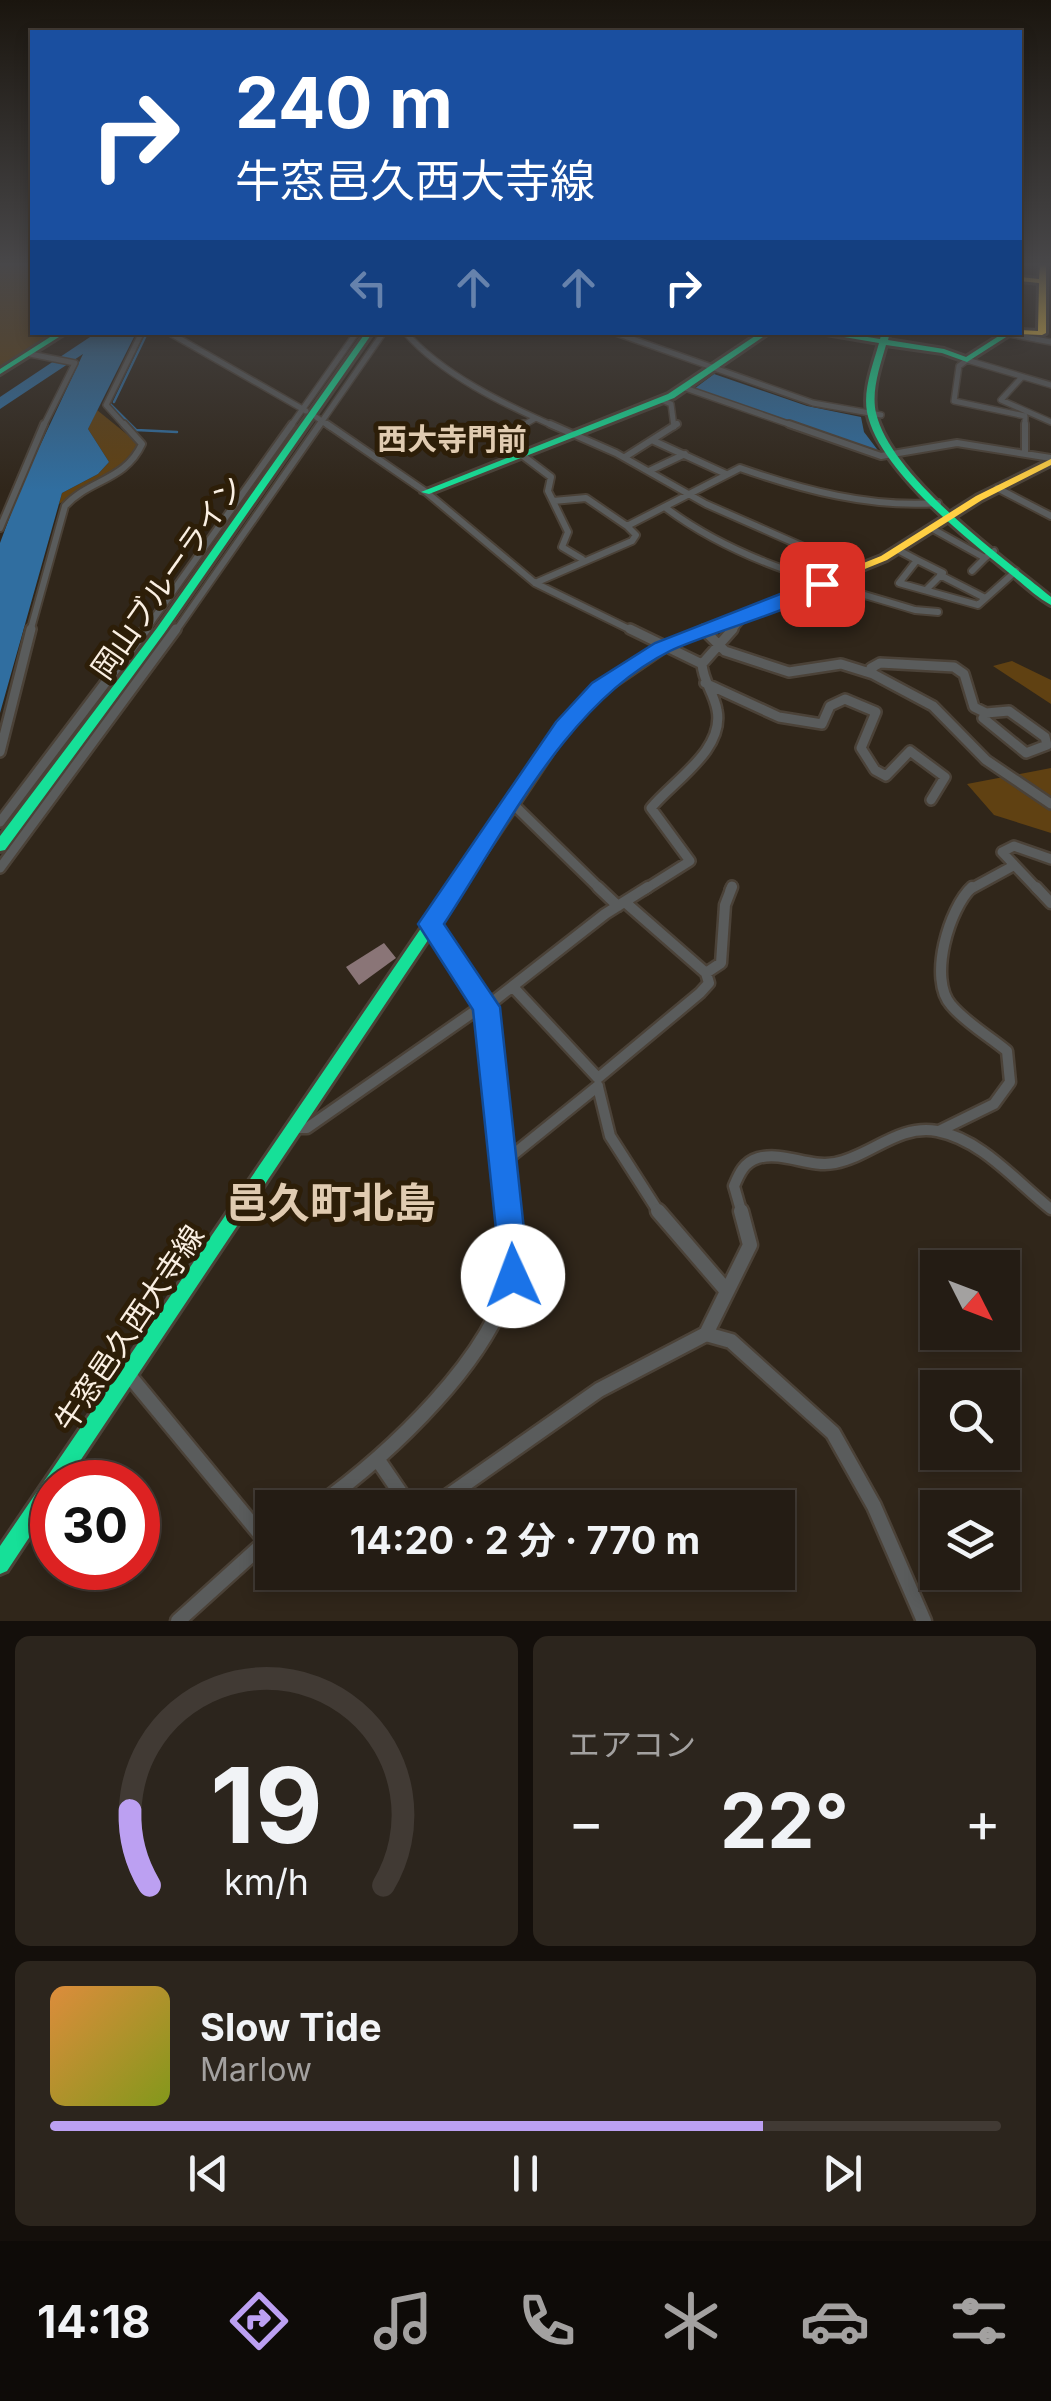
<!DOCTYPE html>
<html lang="ja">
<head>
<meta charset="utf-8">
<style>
  :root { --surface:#241c14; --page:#2c251d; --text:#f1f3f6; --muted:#a3a1a0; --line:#413a34; --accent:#bca0f2 }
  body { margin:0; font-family:Inter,"Noto Sans JP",sans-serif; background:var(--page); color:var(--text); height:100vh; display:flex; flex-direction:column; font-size:38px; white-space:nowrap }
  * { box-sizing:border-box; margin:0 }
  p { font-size:32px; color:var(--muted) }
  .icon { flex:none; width:55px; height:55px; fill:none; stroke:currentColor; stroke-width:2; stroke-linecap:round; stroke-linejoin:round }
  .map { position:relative; height:1621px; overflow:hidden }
  .panel { display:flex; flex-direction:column; gap:15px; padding:15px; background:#140f0b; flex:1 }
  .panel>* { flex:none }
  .guide { position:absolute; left:30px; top:30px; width:992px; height:305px; border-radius:0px; box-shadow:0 5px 15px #0003,0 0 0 2px var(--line); background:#1a4fa0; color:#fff; overflow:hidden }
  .needle { width:65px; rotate:132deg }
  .fabs { position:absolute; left:920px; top:1250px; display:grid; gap:20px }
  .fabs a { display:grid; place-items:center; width:100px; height:100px; border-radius:0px; background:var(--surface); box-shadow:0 5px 15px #0003,0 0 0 2px var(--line); font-size:50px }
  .speed { position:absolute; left:30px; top:1460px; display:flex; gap:20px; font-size:50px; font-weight:700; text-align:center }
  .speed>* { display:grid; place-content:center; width:130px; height:130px; border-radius:50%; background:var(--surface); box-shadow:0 5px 15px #0003,0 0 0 2px var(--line); line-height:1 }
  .speed .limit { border:15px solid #d22; background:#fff; color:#111 }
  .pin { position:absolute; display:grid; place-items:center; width:85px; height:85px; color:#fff; margin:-42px; border-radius:20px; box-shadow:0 5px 15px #0006 }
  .me { position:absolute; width:110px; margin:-55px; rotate:358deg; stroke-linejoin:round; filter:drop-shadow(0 0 8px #0008) }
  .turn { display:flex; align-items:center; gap:35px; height:210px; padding:0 40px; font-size:45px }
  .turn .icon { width:130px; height:130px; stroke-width:2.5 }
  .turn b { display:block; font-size:70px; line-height:85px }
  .lanes { display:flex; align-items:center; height:95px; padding:0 40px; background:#0003; justify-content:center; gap:50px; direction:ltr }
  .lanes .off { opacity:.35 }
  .big { font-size:75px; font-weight:700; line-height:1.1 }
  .panel .widget { flex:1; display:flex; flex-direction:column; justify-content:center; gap:15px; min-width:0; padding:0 35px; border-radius:15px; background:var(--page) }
  .panel .dial { align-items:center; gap:0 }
  .dial svg { height:260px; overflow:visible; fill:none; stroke:var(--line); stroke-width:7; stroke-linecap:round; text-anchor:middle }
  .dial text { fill:var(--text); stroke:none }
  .song { display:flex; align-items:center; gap:30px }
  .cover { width:120px; height:120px; border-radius:15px; background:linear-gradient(135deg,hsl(30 70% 55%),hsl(70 70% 35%)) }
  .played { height:10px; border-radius:5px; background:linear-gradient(90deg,var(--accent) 75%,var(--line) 75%) }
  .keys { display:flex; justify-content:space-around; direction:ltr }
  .heat { display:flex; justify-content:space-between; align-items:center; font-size:55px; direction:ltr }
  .panel .tiles { flex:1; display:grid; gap:15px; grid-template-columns:1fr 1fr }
  .widget:last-child { grid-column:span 2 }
  .trip { position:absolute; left:255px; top:1490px; width:540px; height:100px; border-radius:0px; background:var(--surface); box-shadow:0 5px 15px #0003,0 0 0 2px var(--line); font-weight:700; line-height:100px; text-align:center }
  .tab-bar { display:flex; height:160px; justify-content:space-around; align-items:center; background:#0e0b08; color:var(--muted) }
  .tab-bar .icon { width:70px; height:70px }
  .tab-bar .current { color:var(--accent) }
  .tab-bar b { font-size:45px; color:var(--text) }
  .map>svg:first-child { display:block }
  .green { fill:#604112 }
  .water { fill:#306ea0 }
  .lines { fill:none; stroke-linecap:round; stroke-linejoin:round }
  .stream { stroke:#306ea0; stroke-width:2.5 }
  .building { fill:#8a7577 }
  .street-far4-casing { stroke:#4b4238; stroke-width:8 }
  .street-far3-casing { stroke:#4b4238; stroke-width:10 }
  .street-far2-casing { stroke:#4b4238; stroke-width:14 }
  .street-far1-casing { stroke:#4b4238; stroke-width:15 }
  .street-casing { stroke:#4b4238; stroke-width:19 }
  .fast-casing { stroke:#4b4238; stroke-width:6 }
  .slow-casing { stroke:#4b4238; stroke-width:6 }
  .street-far4 { stroke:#5a5c5c; stroke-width:5 }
  .street-far3 { stroke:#5a5c5c; stroke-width:6 }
  .street-far2 { stroke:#5a5c5c; stroke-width:9 }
  .street-far1 { stroke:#5a5c5c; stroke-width:10 }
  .street { stroke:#5a5c5c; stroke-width:14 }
  .fast { fill:#16e098; fill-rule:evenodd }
  .slow { fill:#ffcf43; fill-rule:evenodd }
  .route { fill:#1a73e8; stroke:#114b97; stroke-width:2.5 }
  .labels { text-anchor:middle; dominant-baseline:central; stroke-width:10; stroke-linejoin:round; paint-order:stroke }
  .far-quarter-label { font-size:30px; font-weight:bold; fill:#e0cbb1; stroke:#2d1e08 }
  .street-label { font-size:30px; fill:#faefe2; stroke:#2d1e08 }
  .near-quarter-label { font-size:42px; font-weight:bold; fill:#e0cbb1; stroke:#2d1e08 }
</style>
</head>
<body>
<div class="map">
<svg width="1051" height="1621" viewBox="0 0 1051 1621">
  <rect width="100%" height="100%" fill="#30261a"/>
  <path class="green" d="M0 263H32V332L54 333 0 367Z
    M97 410 139 444 125 466 59 504 62 493 98 474 109 462 88 429Z
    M1012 661 1051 680V704L993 666Z
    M1051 768V833L994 815 967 784Z"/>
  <path class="water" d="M96 333H136L88 429 109 462 98 474 62 493 0 713V543L22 484 83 354 0 409V397Z
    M714 374 807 406 861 417 864 432 880 453 694 389Z"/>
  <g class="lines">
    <path class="stream" d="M846 332 873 336
      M114 402 147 333
      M109 403 136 430 177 432"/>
  </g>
  <path class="building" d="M384 943 396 958 359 985 346 967Z"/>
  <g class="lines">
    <defs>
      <path id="street-far4" d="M168 332 306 411
        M405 332C441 374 505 405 556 427
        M613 332 813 403 881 415
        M1009 334 1051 342
        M30 354 75 363 43 427
        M1022 377 1001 400 1051 422
        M685 388 797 427
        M662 400 671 404 674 427
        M316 417 330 427
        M126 427 106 405 142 332
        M290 427 357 332
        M318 427 384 332
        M520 427 534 419
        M1025 427V416L954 401 959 366 967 360 1051 385"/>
      <path id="street-far3" d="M327 424 426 492 535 583 635 632
        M524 424 510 446 551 477 548 491 568 532 562 547 582 559
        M550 424 616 453 706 504 856 570
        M789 424 881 456 957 443 1051 458
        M1025 424V453
        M654 441 726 474
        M625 457 677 424
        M649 471 685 454
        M997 488 1051 516
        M553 501 586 498 627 526
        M666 508C741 564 827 583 915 610L938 612
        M0 528 44 424
        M931 528 985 558 994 551
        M898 550 917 560 899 583 978 605 1016 571
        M917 560 943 573 926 590
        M972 571 985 558
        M940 575 985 598
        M535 583 632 541 636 535 627 526 740 468C803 490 870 508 938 503
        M30 632 65 506C89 479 125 481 142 444L124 424
        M144 632 292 424
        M175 632 320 424
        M731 632 747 613"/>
      <path id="street-far2" d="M630 629 702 664
        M704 630 725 651 789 672 841 664 873 674 933 706 986 760 1051 804
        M873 674 871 668 880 663 954 667 964 674 974 707 986 713
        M705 683 779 717 822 724 830 706 845 699 876 712 861 748 875 770 886 776 910 751 945 777 931 800
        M1009 711 1045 737 1047 745 1026 753 983 718 986 713Z
        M0 752 31 629
        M512 803 601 890
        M0 822 146 629
        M0 868 176 629
        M644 890 690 861 651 808C673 781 725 750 717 710 714 693 703 681 702 664L733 629
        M730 890 732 886
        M969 890 1013 866
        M1038 890 1002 852 1014 846 1051 859"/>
      <path id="street-far1" d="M598 887 618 906
        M1036 887 1051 903
        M626 903 706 973 721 963 725 905 732 887
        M430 924 486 1007 605 914 648 887
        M513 987 598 1078 700 993 709 983 706 973
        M486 1007 509 1214
        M598 1087 610 1136 660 1214
        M293 1128H307L485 1004
        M939 1131 994 1104 1010 1082 1007 1051C989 1036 966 1023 951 1005 928 979 949 908 972 887
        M504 1162 598 1086
        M742 1214 734 1186C739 1174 744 1162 758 1158 784 1151 809 1168 835 1163 871 1156 898 1124 937 1131 983 1140 1016 1182 1051 1209"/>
      <path id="street" d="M658 1211 726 1290
        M706 1334 750 1245 741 1211
        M128 1374 266 1541
        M380 1463 406 1501 417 1508
        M315 1508C386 1457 498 1356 513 1266 516 1248 511 1229 509 1211
        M431 1508 599 1390 706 1334 731 1341 833 1433 874 1506 924 1621
        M178 1621 272 1536"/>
      <path id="fast" d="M58 332H67L0 374V369Z
        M366 332H373L165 632 5 850 0 851V836L157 628Z
        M761 332H770L674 398 429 494 421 492 668 394Z
        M815 332H836L880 339 882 332H890L888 340 944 349 966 357 1005 332H1014L967 362 942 353 886 345C880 366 871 391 876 413 891 477 1001 556 1051 597V605C1036 597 1022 583 1008 572 964 536 878 469 867 412 863 389 873 365 879 343Z
        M567 719 571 720 573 723 571 726 66 1482H52V1503L7 1571 0 1574V1546L563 720Z"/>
      <path id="slow" d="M1040 263H1046V333L1042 335 1017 334 1020 330 1038 331 1039 283 1020 281V277L1039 279Z
        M1051 459V465L982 500 887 560 670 648 597 698 571 726H563L561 723 589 692 662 644 881 556 976 496Z"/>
    </defs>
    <use href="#street-far4" class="street-far4-casing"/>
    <use href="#street-far3" class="street-far3-casing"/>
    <use href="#street-far2" class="street-far2-casing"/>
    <use href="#street-far1" class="street-far1-casing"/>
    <use href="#street" class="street-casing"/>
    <use href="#fast" class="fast-casing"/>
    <use href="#slow" class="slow-casing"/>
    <use href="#street-far4" class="street-far4"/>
    <use href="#street-far3" class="street-far3"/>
    <use href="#street-far2" class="street-far2"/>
    <use href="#street-far1" class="street-far1"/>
    <use href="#street" class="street"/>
    <use href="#fast" class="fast"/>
    <use href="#slow" class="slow"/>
  </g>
  <linearGradient id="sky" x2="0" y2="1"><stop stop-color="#1a150e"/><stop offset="0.54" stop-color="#484749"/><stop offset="1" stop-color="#484749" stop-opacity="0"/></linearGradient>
  <rect width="1051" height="490" fill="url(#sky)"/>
  <path class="route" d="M816 580 832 584C807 607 707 633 670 651 567 702 506 830 444 924L500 1007 529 1276 524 1287 513 1291 502 1287 473 1010 418 924 556 722 592 683 655 643Z"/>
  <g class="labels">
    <g class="far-quarter-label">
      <text x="452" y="439">西大寺門前</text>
    </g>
    <g class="street-label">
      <text transform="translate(167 577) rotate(-55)">岡山ブルーライン</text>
      <text transform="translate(129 1328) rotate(-56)">牛窓邑久西大寺線</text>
    </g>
    <g class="near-quarter-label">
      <text x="331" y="1202">邑久町北島</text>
    </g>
  </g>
</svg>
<div class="fabs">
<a><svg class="needle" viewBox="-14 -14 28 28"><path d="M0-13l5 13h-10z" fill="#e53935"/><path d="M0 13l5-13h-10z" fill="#a3a1a0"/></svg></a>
<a><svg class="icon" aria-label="search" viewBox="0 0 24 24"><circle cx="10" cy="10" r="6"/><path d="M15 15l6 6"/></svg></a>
<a><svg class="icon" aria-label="layers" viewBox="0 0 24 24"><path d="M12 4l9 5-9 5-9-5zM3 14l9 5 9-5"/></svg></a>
</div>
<div class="speed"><div class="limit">30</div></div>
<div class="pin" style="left:822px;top:584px;background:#d93025"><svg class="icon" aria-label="arrive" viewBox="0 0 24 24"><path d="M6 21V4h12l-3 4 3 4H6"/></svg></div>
<svg class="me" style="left:513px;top:1276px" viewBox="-20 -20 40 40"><circle r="19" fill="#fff"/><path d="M0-13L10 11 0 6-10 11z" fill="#1a73e8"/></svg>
<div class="trip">14:20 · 2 分 · 770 m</div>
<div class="guide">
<div class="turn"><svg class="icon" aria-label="right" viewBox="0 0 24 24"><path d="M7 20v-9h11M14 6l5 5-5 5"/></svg><div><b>240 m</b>牛窓邑久西大寺線</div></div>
<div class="lanes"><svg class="icon off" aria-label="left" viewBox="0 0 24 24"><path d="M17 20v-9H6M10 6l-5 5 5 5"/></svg><svg class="icon off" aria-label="ahead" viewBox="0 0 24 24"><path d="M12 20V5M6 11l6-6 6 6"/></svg><svg class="icon off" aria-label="ahead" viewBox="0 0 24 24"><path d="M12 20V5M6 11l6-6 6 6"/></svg><svg class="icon" aria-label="right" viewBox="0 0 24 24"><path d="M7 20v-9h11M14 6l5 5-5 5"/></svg></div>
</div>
</div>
<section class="panel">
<div class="tiles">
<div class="widget dial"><svg viewBox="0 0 100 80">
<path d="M14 69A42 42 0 1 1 86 69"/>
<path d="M14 69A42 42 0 0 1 8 46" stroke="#bca0f2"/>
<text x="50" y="56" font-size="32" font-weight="700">19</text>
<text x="50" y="72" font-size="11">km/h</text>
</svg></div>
<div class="widget"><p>エアコン</p>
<div class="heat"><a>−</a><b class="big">22°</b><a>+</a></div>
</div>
<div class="widget">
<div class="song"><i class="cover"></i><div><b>Slow Tide</b><p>Marlow</p></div></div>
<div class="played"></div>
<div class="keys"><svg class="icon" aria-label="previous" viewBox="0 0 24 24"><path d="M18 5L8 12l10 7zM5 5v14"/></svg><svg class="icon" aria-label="pause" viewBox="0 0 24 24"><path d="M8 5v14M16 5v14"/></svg><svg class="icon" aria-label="next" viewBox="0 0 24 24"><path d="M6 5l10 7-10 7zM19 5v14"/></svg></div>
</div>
</div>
</section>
<nav class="tab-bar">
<b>14:18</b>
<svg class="icon current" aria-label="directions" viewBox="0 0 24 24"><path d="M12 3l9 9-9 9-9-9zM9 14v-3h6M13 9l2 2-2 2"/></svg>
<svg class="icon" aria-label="music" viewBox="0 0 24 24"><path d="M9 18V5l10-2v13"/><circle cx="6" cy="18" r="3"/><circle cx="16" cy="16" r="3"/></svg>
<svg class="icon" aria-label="phone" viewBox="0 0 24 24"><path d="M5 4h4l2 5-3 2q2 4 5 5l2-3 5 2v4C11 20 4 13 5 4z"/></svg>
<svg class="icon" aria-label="climate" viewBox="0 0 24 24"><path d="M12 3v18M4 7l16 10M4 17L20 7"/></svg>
<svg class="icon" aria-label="car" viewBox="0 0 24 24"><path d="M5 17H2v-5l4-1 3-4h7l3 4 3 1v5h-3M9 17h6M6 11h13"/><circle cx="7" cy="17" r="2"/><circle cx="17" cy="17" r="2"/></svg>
<svg class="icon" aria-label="filters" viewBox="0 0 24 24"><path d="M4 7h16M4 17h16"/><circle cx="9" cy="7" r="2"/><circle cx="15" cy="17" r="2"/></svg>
</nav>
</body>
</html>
